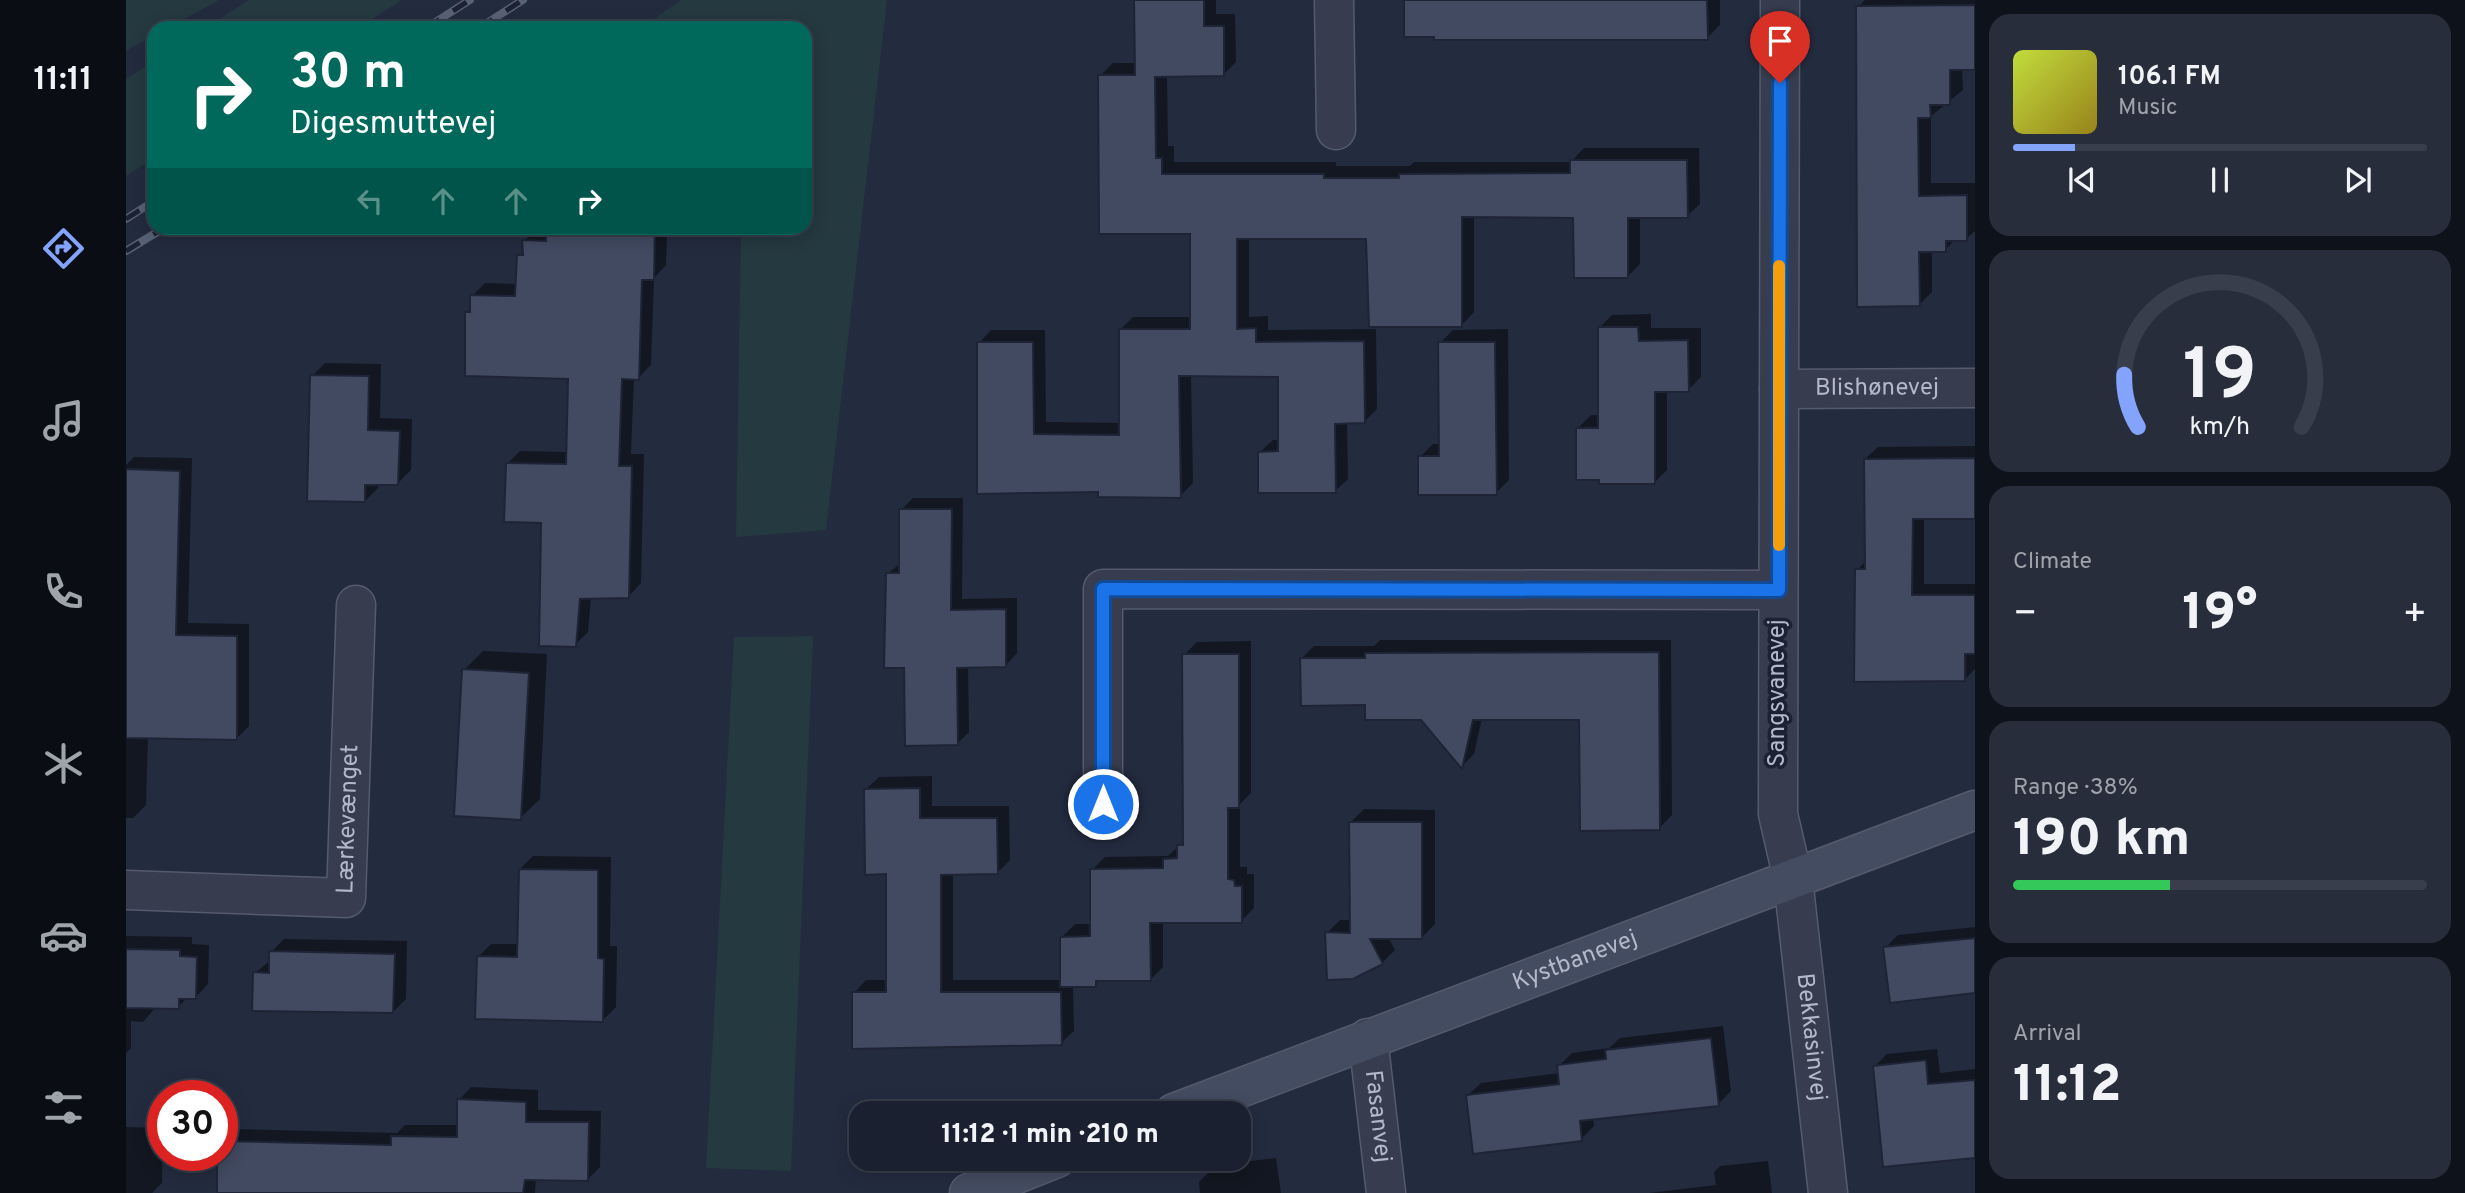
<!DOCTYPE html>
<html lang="en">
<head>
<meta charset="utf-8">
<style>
  :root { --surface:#1a202f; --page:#272d3b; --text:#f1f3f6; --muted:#9fa3aa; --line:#383e4b; --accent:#84a3fd }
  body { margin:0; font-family:Overpass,sans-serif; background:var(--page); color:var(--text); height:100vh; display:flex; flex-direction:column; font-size:26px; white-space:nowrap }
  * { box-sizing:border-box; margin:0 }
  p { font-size:23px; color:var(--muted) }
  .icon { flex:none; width:38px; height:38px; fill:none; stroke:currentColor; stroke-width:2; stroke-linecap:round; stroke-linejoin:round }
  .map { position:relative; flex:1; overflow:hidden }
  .sheet { display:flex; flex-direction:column; gap:14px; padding:14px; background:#0e121a; width:490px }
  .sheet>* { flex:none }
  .hud { position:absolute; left:21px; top:21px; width:665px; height:214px; border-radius:21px; box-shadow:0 4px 18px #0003,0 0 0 2px var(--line); background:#00695c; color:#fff; overflow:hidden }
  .speed { position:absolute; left:21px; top:1080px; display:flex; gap:14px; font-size:35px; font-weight:700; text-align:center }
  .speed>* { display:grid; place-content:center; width:91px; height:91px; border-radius:50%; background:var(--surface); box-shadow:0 4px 18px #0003,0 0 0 2px var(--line); line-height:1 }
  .speed .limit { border:10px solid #d22; background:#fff; color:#111 }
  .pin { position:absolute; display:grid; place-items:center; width:60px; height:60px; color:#fff; margin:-72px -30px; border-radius:50% 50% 50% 0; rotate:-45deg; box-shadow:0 0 7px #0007 }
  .pin .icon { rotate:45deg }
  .me { position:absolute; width:77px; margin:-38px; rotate:0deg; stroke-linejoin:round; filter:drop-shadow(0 0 5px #0008) }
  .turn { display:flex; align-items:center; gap:24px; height:147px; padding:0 28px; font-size:32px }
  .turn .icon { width:91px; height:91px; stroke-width:2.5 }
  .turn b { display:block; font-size:49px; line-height:60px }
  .lanes { display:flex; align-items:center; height:66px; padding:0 28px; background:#0003; justify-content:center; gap:35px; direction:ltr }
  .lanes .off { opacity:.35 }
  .big { font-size:52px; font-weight:800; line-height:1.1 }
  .sheet .widget { flex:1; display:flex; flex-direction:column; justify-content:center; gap:10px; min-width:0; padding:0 24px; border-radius:21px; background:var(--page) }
  .sheet .dial { align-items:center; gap:0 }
  .dial svg { height:182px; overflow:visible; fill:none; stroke:var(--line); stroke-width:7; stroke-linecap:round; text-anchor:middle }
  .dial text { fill:var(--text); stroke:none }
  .song { display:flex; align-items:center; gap:21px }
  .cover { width:84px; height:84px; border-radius:10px; background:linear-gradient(135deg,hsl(70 70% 55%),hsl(50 70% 35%)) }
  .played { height:7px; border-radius:4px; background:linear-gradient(90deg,var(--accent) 15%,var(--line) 15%) }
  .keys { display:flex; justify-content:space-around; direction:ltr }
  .heat { display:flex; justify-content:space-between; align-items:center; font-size:38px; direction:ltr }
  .charge { height:10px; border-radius:5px; background:linear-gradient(90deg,#34c759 38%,var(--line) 0) }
  .trip { position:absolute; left:723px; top:1101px; width:402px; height:70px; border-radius:21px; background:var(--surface); box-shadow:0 4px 18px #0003,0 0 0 2px var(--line); font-weight:800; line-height:70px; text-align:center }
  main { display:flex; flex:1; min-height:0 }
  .tab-bar { display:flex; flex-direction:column; width:126px; justify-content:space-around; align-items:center; background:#0a0d13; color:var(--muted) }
  .tab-bar .icon { width:49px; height:49px }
  .tab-bar .on { color:var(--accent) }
  .tab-bar b { font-size:32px; color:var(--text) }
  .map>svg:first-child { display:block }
  .green { fill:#253940 }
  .shadow { fill:#0007 }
  .building { fill:#414a61; stroke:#1e2436; stroke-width:2 }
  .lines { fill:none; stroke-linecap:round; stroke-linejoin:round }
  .street-casing { stroke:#555b6d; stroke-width:41 }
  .secondary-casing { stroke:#555b6d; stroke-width:41 }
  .street { stroke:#373d4f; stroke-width:38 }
  .secondary { stroke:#444c62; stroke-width:38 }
  .rail-casing { stroke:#586176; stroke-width:8 }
  .rail { stroke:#1c2234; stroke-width:5; stroke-dasharray:16; stroke-linecap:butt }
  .route-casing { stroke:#114b97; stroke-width:18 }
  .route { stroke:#1a73e8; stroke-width:12 }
  .slow { stroke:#f59e0b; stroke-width:12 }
  .labels { text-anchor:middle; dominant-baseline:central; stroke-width:7; stroke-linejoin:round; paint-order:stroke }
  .street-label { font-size:24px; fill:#b3b8ca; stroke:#1c2234 }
</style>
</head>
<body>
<main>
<nav class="tab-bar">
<b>11:11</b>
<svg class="icon on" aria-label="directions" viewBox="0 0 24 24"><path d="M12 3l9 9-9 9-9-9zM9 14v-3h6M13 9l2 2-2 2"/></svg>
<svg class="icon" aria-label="music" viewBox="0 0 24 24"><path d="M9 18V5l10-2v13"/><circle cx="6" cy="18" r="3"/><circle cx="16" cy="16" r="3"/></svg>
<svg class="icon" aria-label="phone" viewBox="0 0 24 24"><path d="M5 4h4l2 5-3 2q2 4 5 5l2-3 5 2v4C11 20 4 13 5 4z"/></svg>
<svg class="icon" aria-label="climate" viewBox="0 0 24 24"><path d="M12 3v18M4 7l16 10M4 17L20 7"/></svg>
<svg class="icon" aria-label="car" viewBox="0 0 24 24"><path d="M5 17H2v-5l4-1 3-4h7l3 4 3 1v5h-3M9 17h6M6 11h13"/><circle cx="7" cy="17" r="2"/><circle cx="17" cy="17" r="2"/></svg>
<svg class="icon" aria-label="filters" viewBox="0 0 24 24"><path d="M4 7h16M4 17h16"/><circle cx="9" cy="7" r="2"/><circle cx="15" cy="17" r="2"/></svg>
</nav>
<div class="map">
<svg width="1849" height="1193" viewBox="0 0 1849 1193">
  <rect width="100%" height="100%" fill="#232b3f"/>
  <path class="green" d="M0 0H93L42 28H28V35L0 51Z
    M123 0H276L232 28H79Z
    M555 0H761L700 530 610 537 615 228H679V28H515Z
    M28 61V158L0 176V79Z
    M687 636 665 1171 580 1168 608 637Z"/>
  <path class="shadow" d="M1010 0H1090V14H1109L1110 62 1098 74 1041 75 1042 146H1048V162H1210V166H1284L1288 162H1445L1458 148H1573L1574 204 1561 216H1514V264L1502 276 1449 217 1348 215V312L1336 325 1242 237H1123V317L1142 316V330L1250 329 1251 409 1238 422H1221L1222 479 1209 491 1134 452 1147 440H1154V375L1065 374 1067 483 1054 496 973 490 852 493 853 343 865 330H919L920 422 995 423 994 330 1007 317H1066V232L974 76 987 63H1010Z
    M1280 0H1594V25L1581 38 1309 36Z
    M1739 0H1849V68H1836L1837 90 1805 116V183H1849V231L1840 239H1830L1819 250H1806V292L1793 305 1732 7Z
    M411 228H552L541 234 540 265 528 278 525 365 512 378H508L505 454H518L515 583 503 596 465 597 462 632 449 645 417 521 381 464 394 451 442 452 444 377 341 312 345 308 346 296 359 283 392 284 393 256 399 250 398 241Z
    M1525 314V328H1575V377L1562 390H1541V470L1528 483 1452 428 1465 415H1474L1473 328 1486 315Z
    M1382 329 1383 480 1370 493 1294 457 1307 444H1315L1314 343 1327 330Z
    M199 363 255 364 254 418 286 419 285 470 272 483H252V488L239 501 186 376Z
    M1849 446V517H1798V584H1849V669L1838 680 1731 570 1741 560 1739 459 1752 447Z
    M8 457 66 458 62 623 123 624V726L110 739 22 737 20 805 7 818H0V465Z
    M787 498H837L836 599 891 598V653L880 665 842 666 843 732 832 743 780 666 761 574 775 563V510Z
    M1254 640H1545L1546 815 1533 828 1455 718H1356L1348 754 1336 766 1296 718 1241 703 1175 659 1188 646H1248Z
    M1125 641V793L1114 804V867H1121V874H1128V908L1115 921H1037V967L1024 980H975L969 985H947L948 1031 935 1043 727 1047 728 993 740 980H762V873L740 789 753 777 806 776V806H883L884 860 871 873H827V980H936V937L949 924H966V870L979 857 1042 856 1059 840 1058 655 1071 642Z
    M357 651 421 654 414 799 394 818 338 670Z
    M1238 809 1309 810V924L1296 937H1262L1269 950 1256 963 1201 933 1214 920H1225V822Z
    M407 856 485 857 484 946H491L490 1007 477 1020 352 957 365 944H393L394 869Z
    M1849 927V991L1759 948 1772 935Z
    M0 936 66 937V944L83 945 82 984 69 998 62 997 52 1007H30L17 1022 5 1021V1048L0 1053Z
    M158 939 281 941 280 999 267 1012 129 973 145 960V952Z
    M1597 1026 1605 1091 1592 1104 1467 1118 1468 1126 1455 1139 1341 1096 1355 1083 1434 1073 1433 1066 1446 1053 1483 1048 1494 1038Z
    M1811 1049 1814 1073 1849 1069V1156L1749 1066 1761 1054Z
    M345 1087 412 1090V1110L475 1111 474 1167 462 1179 410 1178 409 1193H93L96 1138 105 1129 271 1133 279 1125H333V1100Z
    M0 1127 37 1128 36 1183 26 1193H0Z
    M1150 1158 1155 1193H1074L1073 1182 1090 1165Z
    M1642 1161 1646 1193H1523L1590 1185 1588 1172 1594 1166Z"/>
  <path class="building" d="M1008 0H1078V26H1098V76L1029 77 1030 158H1036V174H1198V178H1273V174L1444 173V160H1561L1562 218H1502V278H1448L1447 218 1336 217V327H1243L1240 239H1111V329L1130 328V342L1238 341 1239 423 1209 424 1210 493H1132V452L1152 451V377L1053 376 1055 498 972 497V492L851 494V342H907L908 434 993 435V329H1064V234H973L972 75H1009Z
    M1278 0H1581L1582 40H1308V37H1278Z
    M1849 5V70H1824V105H1804L1805 118H1792L1793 196 1841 195V241H1820V252H1793L1794 306 1731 307 1730 6Z
    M420 228H529L528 280H516L513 380 496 379 493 466H506L503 598 454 599 450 647 413 646 415 523 378 522 380 463 440 464 442 379 339 376V312H344V295L389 296 391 255H397L396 240 420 241Z
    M1472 327H1512L1513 341 1562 340 1563 392H1529V484H1473V480H1450V428H1472Z
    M1312 342H1369L1371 495H1292V456H1313Z
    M184 375 243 376 242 430 274 431 272 485H239V502L181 501Z
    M1849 458V519H1787L1786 595H1849V654H1839V681L1728 682 1729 569H1739L1738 459Z
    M0 469 54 471 50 635 111 636V740L0 738Z
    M773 509H826L825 610 880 609V667L831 668 832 745 779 746 778 668H758L760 573H773Z
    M1533 652 1534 830 1454 831 1453 720H1347L1336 769 1295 720H1239V705L1175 706 1174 658H1239V653Z
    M1056 654H1113V808H1102V879L1108 880 1109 886H1116V923H1024L1025 981H970V987H934V937L964 936V869L1037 868V859L1051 858V845H1057Z
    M336 669 403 673 395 820 328 816Z
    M794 788V818H871L872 874 815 875V992H935L936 1045 726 1049V992H760V874L739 875 738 789Z
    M1223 822H1296V939H1244L1257 964 1227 979 1201 980 1199 932 1224 933Z
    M393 869 472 870V958L478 959 477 1022 349 1019 351 956 391 957Z
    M1849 938V993L1764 1003 1757 947Z
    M0 949 54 950V956L71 957 70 999H53V1009L0 1008Z
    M143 951 269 954 267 1013 126 1011 127 972 143 973Z
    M1585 1038 1593 1106 1454 1121 1456 1141 1347 1154 1340 1095 1433 1084 1431 1065 1480 1059 1479 1050Z
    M1800 1060 1802 1084 1849 1080V1158L1757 1167 1747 1066Z
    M331 1099 400 1102V1122H463L462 1181 399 1180 397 1193H91V1155H96V1141L265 1145V1136L331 1137Z"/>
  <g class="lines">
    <defs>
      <g id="street">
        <path d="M1208 0 1210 130"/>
        <path id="s1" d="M1654 0 1652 814 1667 879 1702 1193"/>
        <path id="s2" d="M1653 389 1849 388"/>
        <path d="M977 804V589L1652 590"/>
        <path id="s3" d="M0 890 220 898 230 605"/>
        <path id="s4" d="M1242 1038 1260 1193"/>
      </g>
      <g id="secondary">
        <path id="s5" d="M1048 1113 1849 810"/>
        <path d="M843 1193 931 1158"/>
      </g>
    </defs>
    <use href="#street" class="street-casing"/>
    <use href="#secondary" class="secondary-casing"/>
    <use href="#street" class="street"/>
    <use href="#secondary" class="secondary"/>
    <defs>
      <path id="rail" d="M300 28 344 0
        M353 28 397 0
        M0 219 28 201
        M0 251 38 228"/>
    </defs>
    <use href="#rail" class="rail-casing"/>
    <use href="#rail" class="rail"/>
  </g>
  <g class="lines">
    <defs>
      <path id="route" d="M977 804V589L1653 590 1654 83"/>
    </defs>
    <use href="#route" class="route-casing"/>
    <use href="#route" class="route"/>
    <path class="slow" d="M1653 545V266"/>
  </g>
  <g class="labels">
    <g class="street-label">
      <text stroke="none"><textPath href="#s2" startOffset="98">Blishønevej</textPath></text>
      <text transform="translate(1652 693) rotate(-90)">Sangsvanevej</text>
      <text stroke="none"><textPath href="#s3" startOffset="299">Lærkevænget</textPath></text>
      <text stroke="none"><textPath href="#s5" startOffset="429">Kystbanevej</textPath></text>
      <text stroke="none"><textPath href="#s1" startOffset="1040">Bekkasinvej</textPath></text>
      <text stroke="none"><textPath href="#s4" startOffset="79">Fasanvej</textPath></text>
    </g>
  </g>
</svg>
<div class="speed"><div class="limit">30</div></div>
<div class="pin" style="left:1654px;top:83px;background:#d93025"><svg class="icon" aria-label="arrive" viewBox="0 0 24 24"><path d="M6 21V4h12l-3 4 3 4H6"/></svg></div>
<svg class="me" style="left:977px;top:804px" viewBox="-20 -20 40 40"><circle r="17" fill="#1a73e8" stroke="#fff" stroke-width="3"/><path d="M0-11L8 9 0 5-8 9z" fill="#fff"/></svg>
<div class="trip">11:12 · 1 min · 210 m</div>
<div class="hud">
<div class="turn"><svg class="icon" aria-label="right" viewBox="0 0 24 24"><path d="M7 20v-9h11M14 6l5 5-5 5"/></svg><div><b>30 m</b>Digesmuttevej</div></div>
<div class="lanes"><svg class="icon off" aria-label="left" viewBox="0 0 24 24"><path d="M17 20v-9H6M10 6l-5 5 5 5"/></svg><svg class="icon off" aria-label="ahead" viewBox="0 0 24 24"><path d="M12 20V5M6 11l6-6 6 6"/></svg><svg class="icon off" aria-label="ahead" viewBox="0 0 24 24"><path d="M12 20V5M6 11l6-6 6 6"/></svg><svg class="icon" aria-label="right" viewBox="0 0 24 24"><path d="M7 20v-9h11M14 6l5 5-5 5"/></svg></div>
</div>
</div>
<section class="sheet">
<div class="widget">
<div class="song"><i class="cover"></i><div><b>106.1 FM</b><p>Music</p></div></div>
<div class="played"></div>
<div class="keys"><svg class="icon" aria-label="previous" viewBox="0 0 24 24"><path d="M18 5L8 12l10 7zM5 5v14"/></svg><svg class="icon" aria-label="pause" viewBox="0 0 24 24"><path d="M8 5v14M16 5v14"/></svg><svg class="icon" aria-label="next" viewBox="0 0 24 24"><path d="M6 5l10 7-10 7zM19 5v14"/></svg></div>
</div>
<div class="widget dial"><svg viewBox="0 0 100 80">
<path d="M14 69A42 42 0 1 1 86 69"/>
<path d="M14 69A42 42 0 0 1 8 46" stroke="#84a3fd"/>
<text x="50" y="56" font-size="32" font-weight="700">19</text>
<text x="50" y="72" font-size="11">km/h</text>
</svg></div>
<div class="widget"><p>Climate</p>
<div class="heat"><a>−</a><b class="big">19°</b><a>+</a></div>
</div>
<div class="widget"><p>Range · 38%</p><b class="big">190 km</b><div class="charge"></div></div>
<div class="widget"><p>Arrival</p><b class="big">11:12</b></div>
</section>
</main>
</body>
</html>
